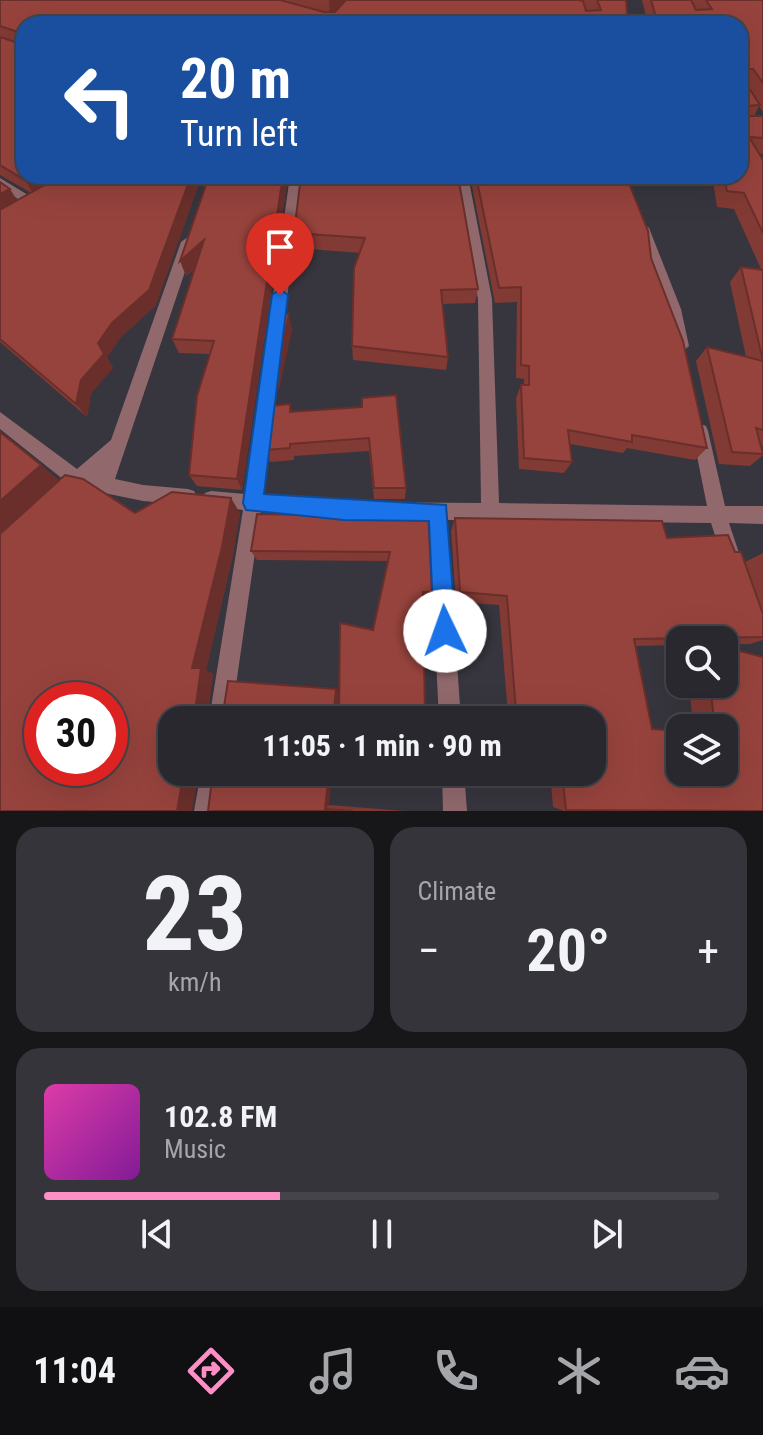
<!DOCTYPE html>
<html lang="en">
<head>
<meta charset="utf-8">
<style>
  :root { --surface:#29282e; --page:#35343a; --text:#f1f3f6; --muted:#a5a6aa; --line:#45444a; --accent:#fb8fc6 }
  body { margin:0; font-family:"Roboto Condensed",sans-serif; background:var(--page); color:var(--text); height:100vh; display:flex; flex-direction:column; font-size:30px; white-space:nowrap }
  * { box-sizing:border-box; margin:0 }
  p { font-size:26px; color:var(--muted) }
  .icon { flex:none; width:44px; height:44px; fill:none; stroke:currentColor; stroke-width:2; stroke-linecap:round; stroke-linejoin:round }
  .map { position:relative; height:811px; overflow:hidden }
  .sheet { display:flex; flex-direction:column; gap:16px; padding:16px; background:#171619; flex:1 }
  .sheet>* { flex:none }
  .banner { position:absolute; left:16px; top:16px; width:732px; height:168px; border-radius:24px; box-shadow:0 8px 32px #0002,0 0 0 2px var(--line); background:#1a4fa0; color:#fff; overflow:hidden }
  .tools { position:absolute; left:666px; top:626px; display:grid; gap:16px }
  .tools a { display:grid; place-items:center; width:72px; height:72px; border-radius:16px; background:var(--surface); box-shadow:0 8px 32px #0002,0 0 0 2px var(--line); font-size:40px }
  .speed { position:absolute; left:24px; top:682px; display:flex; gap:16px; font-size:40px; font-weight:700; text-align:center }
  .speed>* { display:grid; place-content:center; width:104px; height:104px; border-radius:50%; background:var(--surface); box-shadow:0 8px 32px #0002,0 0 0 2px var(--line); line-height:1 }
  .speed .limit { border:12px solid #d22; background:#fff; color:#111 }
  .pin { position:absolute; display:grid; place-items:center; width:68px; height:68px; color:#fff; margin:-82px -34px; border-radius:50% 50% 50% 0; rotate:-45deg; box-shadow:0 0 8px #0007 }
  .pin .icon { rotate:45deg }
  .me { position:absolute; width:88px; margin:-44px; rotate:357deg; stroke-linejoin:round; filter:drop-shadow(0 0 6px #0008) }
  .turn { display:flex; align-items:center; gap:28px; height:168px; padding:0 32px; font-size:36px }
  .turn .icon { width:104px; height:104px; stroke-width:2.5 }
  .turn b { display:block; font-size:56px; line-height:68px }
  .big { font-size:60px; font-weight:700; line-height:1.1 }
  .sheet .widget { flex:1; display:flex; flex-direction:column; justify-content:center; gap:12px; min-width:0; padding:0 28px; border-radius:24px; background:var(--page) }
  .sheet .dial { align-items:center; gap:0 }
  .dial b { font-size:104px; line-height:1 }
  .song { display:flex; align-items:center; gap:24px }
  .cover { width:96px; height:96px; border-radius:12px; background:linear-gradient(135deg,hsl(320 70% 55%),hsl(290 70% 35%)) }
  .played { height:8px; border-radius:4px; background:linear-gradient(90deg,var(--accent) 35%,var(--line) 35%) }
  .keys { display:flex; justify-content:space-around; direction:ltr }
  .heat { display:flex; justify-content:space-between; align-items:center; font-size:44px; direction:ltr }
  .sheet .tiles { flex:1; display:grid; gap:16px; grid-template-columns:1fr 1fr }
  .widget:last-child { grid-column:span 2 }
  .trip { position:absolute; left:158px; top:706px; width:448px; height:80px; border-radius:24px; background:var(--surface); box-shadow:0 8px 32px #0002,0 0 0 2px var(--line); font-weight:700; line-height:80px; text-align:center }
  .dock { display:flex; height:128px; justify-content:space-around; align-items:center; background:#101012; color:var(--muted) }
  .dock .icon { width:56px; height:56px }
  .dock .on { color:var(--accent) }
  .dock b { font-size:36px; color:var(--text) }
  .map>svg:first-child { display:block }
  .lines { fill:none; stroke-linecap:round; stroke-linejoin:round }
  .minor { fill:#91696d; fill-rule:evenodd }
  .wall { fill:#823a34 }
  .shaded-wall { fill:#6a2f2b }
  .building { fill:#97433d; stroke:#6a2f2b; stroke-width:2; fill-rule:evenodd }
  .route { fill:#1a73e8; stroke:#114b97; stroke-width:2 }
</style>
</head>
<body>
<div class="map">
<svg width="763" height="811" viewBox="0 0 763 811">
  <rect width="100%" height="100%" fill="#37363e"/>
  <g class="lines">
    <path class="minor" d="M290 176H302L263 495 344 502 481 503 478 299 456 176H468L492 299 499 503 707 506 692 431 694 426 700 424 706 426 708 431 725 506H763V524L729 523 740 556 738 563 731 565 724 563 711 523 447 520 461 720H439L429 519 344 518 261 511 231 720H209L243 510 205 505 202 499 205 493 211 491 245 494Z
      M0 178 38 201V207H30L0 187Z
      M643 224 649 228 681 309 689 346 682 352 675 346 667 309 637 228Z
      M188 237 195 242 115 479 143 485 188 489 194 491 197 497 194 503 188 505 143 501 80 488 71 493 65 491 62 485 64 480 0 429V412L77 469 111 440 181 242Z
      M201 772H223L218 811H194Z
      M442 772H464L467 811H443Z"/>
  </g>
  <path class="wall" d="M0 0H345L334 12H335L346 0H626L628 24H24V176L156 305 121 337 107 357 113 368 91 393 87 417 0 342V182L17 200 31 193 0 175Z
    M642 0H763V112L759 106 754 116H763V154H759L763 160V446H762L763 455 750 466 719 464 696 361 707 347 746 357 730 282 741 267 761 269 734 209 717 207 713 181 692 184 690 176H740V24H648Z
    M209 176H288L242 490 197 486 189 475 210 354 179 353 172 339 195 269 186 276Z
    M301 176 478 289 475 303 442 304 448 357 446 370 353 360 352 346 360 253 296 248 294 233Z
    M470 176H626L707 448 695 460 627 448 623 453 570 444 572 462 564 473 519 469 516 398 521 385H524V379L516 378 517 302 495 303Z
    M362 407 406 488 405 499H374L369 451 294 456V460L270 462 265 450 292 412Z
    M59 480 135 513H240L232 559 206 670 213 674 207 719 222 720 339 693 373 630 388 561 257 560 251 551 377 516 432 592 430 600 423 599 425 720H348L339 715V699L337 720H172Z
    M455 518 667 538 735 552 745 562 763 553V640L750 644H724V640H680V645L636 646 652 729 680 772 724 728H693L689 684H724L763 811H564L553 807 550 772H592V720H544V716L508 715 499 605 456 602 451 531Z
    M329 805 405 811H208Z"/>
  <path class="shaded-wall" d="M330 0H345L330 16 329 1Z
    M33 176H70L35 196 25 180Z
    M191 176H202L156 305 121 337 107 357 113 368 91 393 87 417 76 404 81 380 98 343Z
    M283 176H288L242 490 237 479Z
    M10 189 20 205 0 216V194Z
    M204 240 209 255 186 276 180 261Z
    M289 314 292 330 279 390 275 376Z
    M41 465 60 481 0 536V501Z
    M231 498 240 513 232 559 206 670 213 674 207 720 194 719 192 668Z
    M336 689 339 694 337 720H333Z
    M184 772H199L192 811H177Z
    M329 772H332L329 805 325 809Z"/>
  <path class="building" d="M0 0H280L324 12H335L346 0H578L583 1 586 11 601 10 597 0H626L628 24H24V176H33L25 180 0 165V37L18 43V32L0 26Z
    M651 0H691L696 10 712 9 706 0H763V83L753 69H746L745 82 760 105 747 106V116H763V138L749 137 763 160V233L744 193 727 191 724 176H740V24H658Z
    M61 176H191L149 290 112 323 98 343 104 354 81 380 76 404 0 339V210Z
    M209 176H283L237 479 189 475 197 396 214 341 172 339 204 240 180 261Z
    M301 176H458L478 289 441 290 448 357 352 346 354 268 365 238 294 233Z
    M476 176H626L648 231 651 258 683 341 707 448 632 435V442L568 430 572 462 524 458 521 385H529V366L521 365V287L499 288Z
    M0 182 10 189 0 194Z
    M741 267 763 270V430L756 428 763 454 732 452 707 347 763 361Z
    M283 314H289L275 376Z
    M396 395 406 488H374L369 438 290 444V448L265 450 271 406 290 404V412L362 407V398Z
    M0 432 41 465 0 501Z
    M65 475 83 479 135 513 172 492 231 498 222 547 192 668H201L194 719 222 720 228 681 336 689 333 720H172V772H184L177 811H0V534ZM42 700H110V768H42Z
    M376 511 428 512 432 592H423L425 720H351L339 715 340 623 373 630 390 552 251 551 257 514 377 516Z
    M455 518 662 521 667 538 728 535 735 552H741L763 614V637L634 639 652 729 680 731V772H724V728H715L710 684H724V647L763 657V811L566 810 562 772H592V720H556L555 713 516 712 507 596 460 592Z
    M213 772H329L325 809 353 811H208Z"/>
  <path class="route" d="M280 289 288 295 264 494 446 505 456 631 453 639 445 642 437 639 434 631 429 521 344 520 246 510 243 503 272 295Z"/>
</svg>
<div class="tools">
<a><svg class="icon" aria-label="search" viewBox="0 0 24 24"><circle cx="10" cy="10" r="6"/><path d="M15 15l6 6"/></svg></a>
<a><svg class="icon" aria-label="layers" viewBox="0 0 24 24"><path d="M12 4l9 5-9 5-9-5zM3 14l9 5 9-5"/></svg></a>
</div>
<div class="speed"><div class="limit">30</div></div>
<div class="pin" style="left:280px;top:295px;background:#d93025"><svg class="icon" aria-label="arrive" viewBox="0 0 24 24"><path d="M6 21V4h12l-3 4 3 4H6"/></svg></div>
<svg class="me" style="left:445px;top:631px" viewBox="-20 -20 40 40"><circle r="19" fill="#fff"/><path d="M0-13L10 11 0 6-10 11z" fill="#1a73e8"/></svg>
<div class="trip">11:05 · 1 min · 90 m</div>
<div class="banner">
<div class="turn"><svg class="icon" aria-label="left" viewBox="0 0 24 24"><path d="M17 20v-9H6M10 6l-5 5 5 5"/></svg><div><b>20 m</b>Turn left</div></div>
</div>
</div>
<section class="sheet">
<div class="tiles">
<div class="widget dial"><b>23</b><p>km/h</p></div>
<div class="widget"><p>Climate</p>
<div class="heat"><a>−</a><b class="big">20°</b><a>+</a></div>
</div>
<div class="widget">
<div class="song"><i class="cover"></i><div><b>102.8 FM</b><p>Music</p></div></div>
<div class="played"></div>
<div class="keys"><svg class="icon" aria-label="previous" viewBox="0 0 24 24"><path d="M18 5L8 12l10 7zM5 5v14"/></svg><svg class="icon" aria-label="pause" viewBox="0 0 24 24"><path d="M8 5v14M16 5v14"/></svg><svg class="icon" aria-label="next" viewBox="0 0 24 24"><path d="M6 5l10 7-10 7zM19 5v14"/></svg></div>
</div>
</div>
</section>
<nav class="dock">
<b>11:04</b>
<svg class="icon on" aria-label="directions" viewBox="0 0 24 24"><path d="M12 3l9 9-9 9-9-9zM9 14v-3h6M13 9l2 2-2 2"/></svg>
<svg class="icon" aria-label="music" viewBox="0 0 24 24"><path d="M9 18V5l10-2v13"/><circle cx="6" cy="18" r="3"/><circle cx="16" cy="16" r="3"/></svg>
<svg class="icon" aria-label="phone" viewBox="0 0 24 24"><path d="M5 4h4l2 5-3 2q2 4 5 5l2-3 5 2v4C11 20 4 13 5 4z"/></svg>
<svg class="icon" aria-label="climate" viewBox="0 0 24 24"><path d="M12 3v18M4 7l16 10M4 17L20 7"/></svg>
<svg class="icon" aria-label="car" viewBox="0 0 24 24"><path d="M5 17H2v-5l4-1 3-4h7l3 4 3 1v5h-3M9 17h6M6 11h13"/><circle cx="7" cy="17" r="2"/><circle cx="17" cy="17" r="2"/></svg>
</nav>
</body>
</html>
